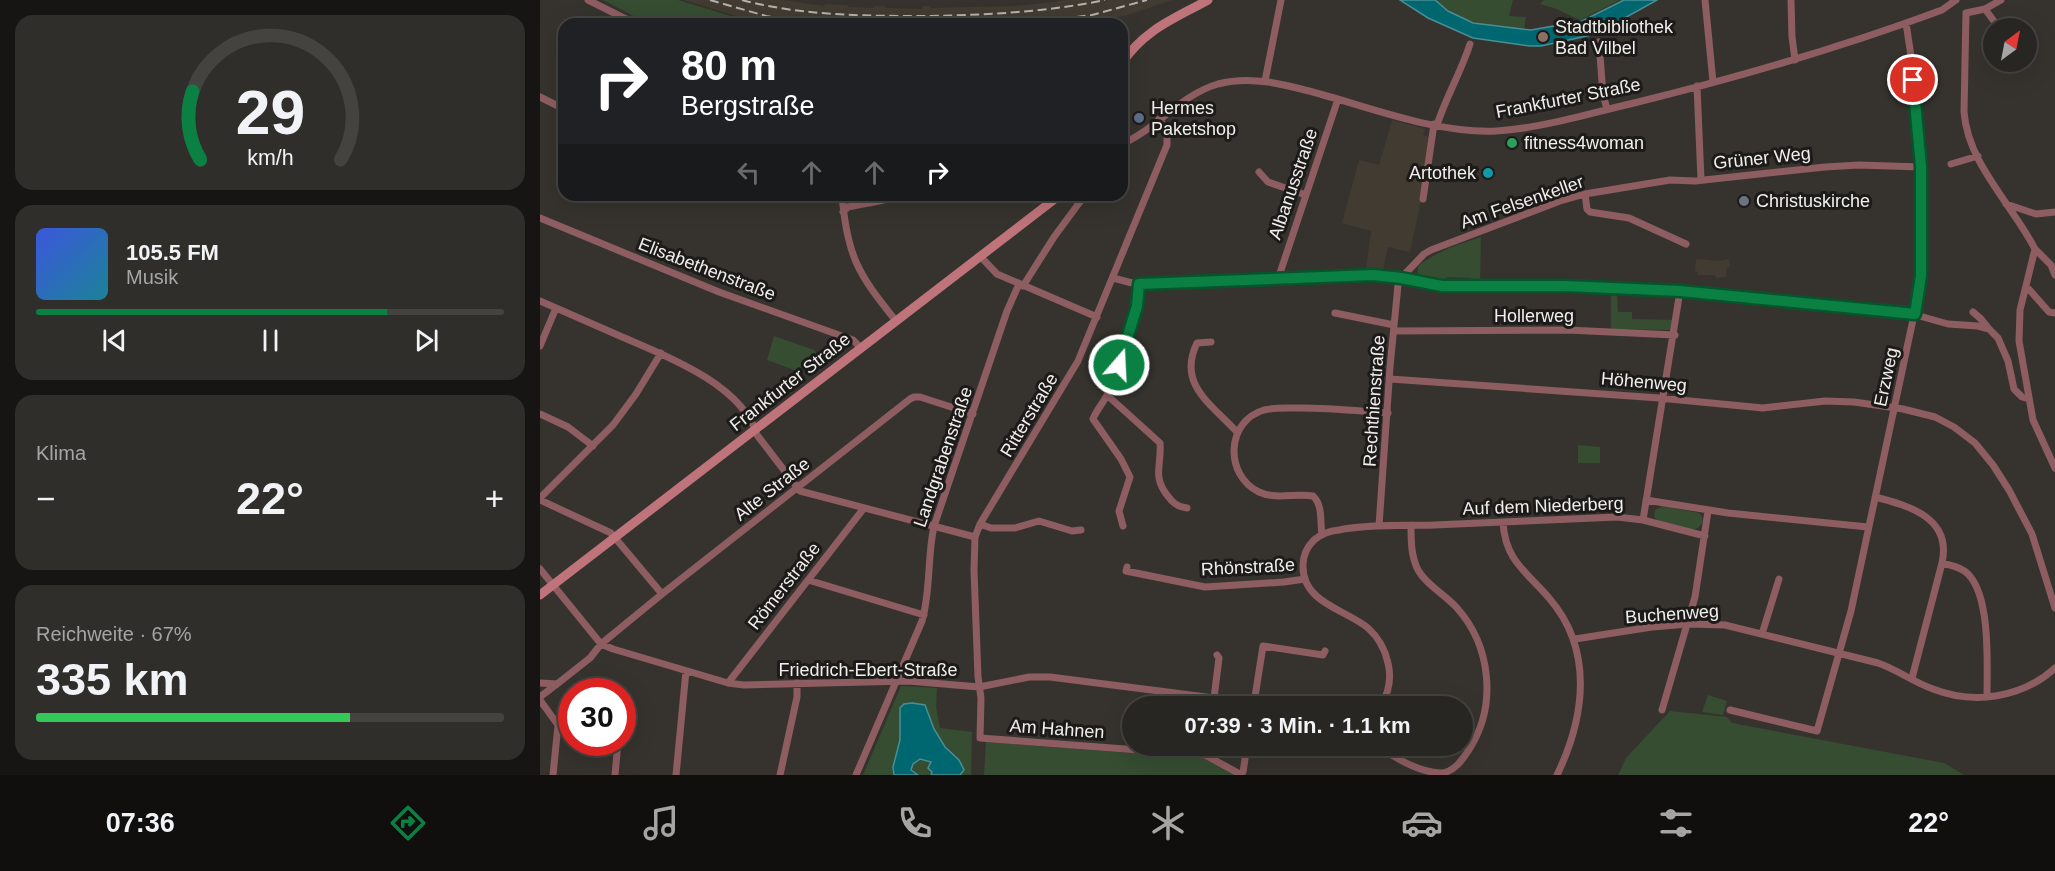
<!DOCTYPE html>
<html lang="de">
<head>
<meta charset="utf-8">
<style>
  :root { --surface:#282622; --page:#302e2a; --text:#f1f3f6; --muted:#a5a5a5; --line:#444340; --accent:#0b8043 }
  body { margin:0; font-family:Arial,sans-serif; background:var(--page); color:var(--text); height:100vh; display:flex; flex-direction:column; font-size:22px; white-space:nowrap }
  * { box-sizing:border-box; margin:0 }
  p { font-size:20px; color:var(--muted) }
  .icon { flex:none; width:33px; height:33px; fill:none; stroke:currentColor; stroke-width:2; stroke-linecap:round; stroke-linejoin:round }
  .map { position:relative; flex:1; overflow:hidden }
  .panel { display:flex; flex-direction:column; gap:15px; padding:15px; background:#161513; width:540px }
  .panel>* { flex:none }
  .hud { position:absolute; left:18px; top:18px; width:570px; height:183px; border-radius:18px; box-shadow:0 6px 24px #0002,0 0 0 2px var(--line); background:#202124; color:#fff; overflow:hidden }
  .needle { width:39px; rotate:32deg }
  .fabs { position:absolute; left:1443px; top:18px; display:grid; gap:12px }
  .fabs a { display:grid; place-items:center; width:54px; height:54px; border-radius:50%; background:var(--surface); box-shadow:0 6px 24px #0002,0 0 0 2px var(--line); font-size:30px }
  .speed { position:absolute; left:18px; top:678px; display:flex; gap:12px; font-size:30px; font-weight:700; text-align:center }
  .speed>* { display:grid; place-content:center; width:78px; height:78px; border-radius:50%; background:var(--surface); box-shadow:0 6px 24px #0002,0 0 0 2px var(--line); line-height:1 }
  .speed .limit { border:9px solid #d22; background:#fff; color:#111 }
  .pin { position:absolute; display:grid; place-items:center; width:51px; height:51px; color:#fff; margin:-26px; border:3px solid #fff; border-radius:50%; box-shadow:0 2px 6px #0007 }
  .me { position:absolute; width:66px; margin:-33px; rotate:19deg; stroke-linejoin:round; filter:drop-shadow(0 0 4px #0008) }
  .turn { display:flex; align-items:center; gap:21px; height:126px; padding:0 24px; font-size:27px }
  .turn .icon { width:78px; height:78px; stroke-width:2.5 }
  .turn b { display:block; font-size:42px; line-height:51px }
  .lanes { display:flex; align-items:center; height:57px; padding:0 24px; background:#0003; justify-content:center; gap:30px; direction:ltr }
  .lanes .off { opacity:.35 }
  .big { font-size:45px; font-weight:700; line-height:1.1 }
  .panel .widget { flex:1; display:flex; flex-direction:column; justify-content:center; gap:9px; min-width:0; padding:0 21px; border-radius:18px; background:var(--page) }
  .panel .dial { align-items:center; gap:0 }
  .dial svg { height:156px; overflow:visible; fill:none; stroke:var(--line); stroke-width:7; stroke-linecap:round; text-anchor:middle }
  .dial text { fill:var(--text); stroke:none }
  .song { display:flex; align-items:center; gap:18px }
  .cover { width:72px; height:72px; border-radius:9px; background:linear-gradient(135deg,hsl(230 70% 55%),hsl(190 70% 35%)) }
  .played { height:6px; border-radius:3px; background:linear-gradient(90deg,var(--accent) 75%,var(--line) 75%) }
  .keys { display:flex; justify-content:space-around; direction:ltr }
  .heat { display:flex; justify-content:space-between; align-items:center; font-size:33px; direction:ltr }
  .charge { height:9px; border-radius:4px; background:linear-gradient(90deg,#34c759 67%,var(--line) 0) }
  .trip { position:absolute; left:582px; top:696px; width:351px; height:60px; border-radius:30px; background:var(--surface); box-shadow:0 6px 24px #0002,0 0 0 2px var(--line); font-weight:700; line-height:60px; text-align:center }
  .tab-bar { display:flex; height:96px; justify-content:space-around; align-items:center; background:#100f0e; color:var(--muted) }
  .tab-bar .icon { width:42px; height:42px }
  .tab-bar .current { color:var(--accent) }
  .tab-bar b { font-size:27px; color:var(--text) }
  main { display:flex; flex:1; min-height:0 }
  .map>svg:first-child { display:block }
  .built { fill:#413b31 }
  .green { fill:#364d32 }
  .water { fill:#006670; stroke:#488f95; stroke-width:1.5 }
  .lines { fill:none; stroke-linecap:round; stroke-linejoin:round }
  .street { stroke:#8d5d61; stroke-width:7 }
  .secondary { stroke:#bf737a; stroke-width:9 }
  .rail { stroke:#b4b2ae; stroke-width:2; stroke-dasharray:9 4.5; stroke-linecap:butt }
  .route-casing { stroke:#07532c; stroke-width:15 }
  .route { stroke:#0b8043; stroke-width:10 }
  .education-dot { fill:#8d6e63; stroke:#1c1b19; stroke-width:2 }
  .service-dot { fill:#5c6f8a; stroke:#1c1b19; stroke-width:2 }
  .leisure-dot { fill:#2e9e5b; stroke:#1c1b19; stroke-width:2 }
  .culture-dot { fill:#0f9aa8; stroke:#1c1b19; stroke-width:2 }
  .worship-dot { fill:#6b7280; stroke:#1c1b19; stroke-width:2 }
  .labels { text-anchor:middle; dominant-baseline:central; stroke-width:6; stroke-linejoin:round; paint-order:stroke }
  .poi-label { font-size:18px; fill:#f1efec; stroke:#1c1b19; text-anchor:start }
  .street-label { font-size:18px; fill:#f1efec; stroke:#1c1b19 }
</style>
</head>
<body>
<main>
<section class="panel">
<div class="widget dial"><svg viewBox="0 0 100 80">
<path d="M14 69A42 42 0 1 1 86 69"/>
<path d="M14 69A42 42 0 0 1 10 34" stroke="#0b8043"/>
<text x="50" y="56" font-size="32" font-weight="700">29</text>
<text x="50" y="72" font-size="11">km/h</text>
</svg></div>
<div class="widget">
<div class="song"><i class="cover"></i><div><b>105.5 FM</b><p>Musik</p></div></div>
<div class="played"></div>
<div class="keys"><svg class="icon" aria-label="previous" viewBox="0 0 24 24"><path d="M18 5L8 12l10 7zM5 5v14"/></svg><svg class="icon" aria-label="pause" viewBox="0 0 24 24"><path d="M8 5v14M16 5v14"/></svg><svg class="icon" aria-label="next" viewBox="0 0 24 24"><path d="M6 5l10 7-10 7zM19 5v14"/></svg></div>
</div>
<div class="widget"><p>Klima</p>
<div class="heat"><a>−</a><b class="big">22°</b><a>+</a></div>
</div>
<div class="widget"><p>Reichweite · 67%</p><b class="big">335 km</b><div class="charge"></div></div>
</section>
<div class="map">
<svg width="1515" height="775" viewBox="0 0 1515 775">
  <rect width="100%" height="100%" fill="#36332e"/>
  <path class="built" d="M143 0H243L284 6 286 4 307 5 308 7 333 8 334 6H344L346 8 382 9 383 6H389L391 8 475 6 528 0H632L591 14 547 24H223Z
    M852 120 885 129 883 135 889 137 882 196 870 252 848 247 843 270 826 269 831 231 802 223 819 160 839 165Z
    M1156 259 1179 261 1189 259 1190 267H1187L1186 277 1176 278 1175 275H1158L1157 271H1155Z"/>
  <path class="green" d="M63 0H138L217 24H109Z
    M895 0H973L969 16 986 17 984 30C946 26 926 25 895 0Z
    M1004 0H1080L1040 20 1014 8 1000 4Z
    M941 237 940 282 931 283 930 278 907 277 906 282 878 275V266C897 251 919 244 941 237Z
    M1071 295H1077L1078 312H1092V319L1133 320 1131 330 1071 329Z
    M234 336 274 350 279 357 260 372 227 360Z
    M1038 445 1060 447V463H1038Z
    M1123 506 1159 513C1166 520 1162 527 1153 530L1118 521 1114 517 1115 510Z
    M361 686 397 688 396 707 400 728 432 732 431 775H420L424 770 419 760 405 746 394 729 385 705 368 703 360 708V740L353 767 354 775H323Z
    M1168 695 1187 701 1183 715 1162 712Z
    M1130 711 1187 717 1192 723 1404 763 1424 775H1078L1086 758Z
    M446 742 669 759 699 775H444Z
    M379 760 390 761 391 775H378L376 772H372L373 764Z"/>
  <path class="water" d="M860 0H895L908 11 933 23 991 30 1042 21 1084 0H1117L1056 34 1001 46H990L933 38 888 18Z
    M372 703 385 705 394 729 405 747 419 760 424 770 420 775H391L392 772 388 768 391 762 380 759 373 764 371 770 378 775H354L353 767 360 740V708L364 704Z"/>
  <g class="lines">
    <path class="street" d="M48 0 96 24
      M1165 0 1173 82
      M1251 0 1252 37 1255 60
      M1445 9 1459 28
      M1426 13 1424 112C1428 164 1472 204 1495 249L1480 310 1479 341 1493 420 1515 468
      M1426 13 1445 9 1461 0
      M1059 42 1063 95 1067 109
      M725 81 741 0
      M1157 86 1161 180
      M0 97 24 109
      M619 119 627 131V145L538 361 440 524 435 537 434 570 438 677 441 698 440 738 665 755 700 774 703 772 707 746
      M897 125C906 97 921 72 930 44
      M582 144C617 129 640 95 678 84 712 75 747 85 780 94 835 109 899 134 957 131 1001 128 1047 114 1090 104 1196 78 1300 48 1402 10L1416 0
      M1411 164 1438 156
      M719 172 728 182 766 195
      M1045 194 1047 209 1050 212 1089 218 1146 244
      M302 195C307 256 318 274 356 321
      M311 195 329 203 367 195
      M883 199 894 124
      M1466 204 1496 214 1515 212
      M303 212 308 207 328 203
      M0 218 179 292 313 340 321 348
      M1495 249 1511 265 1515 275
      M440 256 457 274 557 317
      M573 278 592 283 607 284 833 275 861 278 902 287 1025 286 1140 291 1369 313 1408 324 1438 326 1449 329 1458 338 1468 361 1474 389 1482 397 1489 399
      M738 279 798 99
      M483 286 514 237 545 195
      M1486 286 1509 312 1515 313
      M0 301C27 313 53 324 80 336 124 355 202 384 217 435L260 491 435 537
      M1433 312 1441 319 1449 329
      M795 313 854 325
      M854 331 1027 330 1135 335
      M671 342 657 343C637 384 671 404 697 432
      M0 346 16 308
      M850 379 1119 398 1223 408 1285 401 1314 402 1363 409 1395 417 1414 427 1435 443 1453 465 1469 490 1492 534 1515 608
      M567 395 620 443C622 464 612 476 627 495 632 502 637 507 647 508
      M0 414 28 427 53 446
      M1335 497C1370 506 1412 518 1402 563L1372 678
      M0 498 73 425 96 394 121 353
      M0 500 71 533 122 594
      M1106 500 1188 513 1328 527
      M1103 520 1140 291
      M963 522C965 561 987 572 1009 598 1054 650 1045 717 1017 775
      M440 524 451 528H475L499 521 532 531 541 530
      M583 526 579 511 590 477 581 459 553 419C556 411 563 403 567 395 583 360 595 322 599 284
      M839 526 850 367 858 285 861 278 884 254 891 250 1020 201 1045 194 1130 180 1155 181 1285 167 1319 165 1381 167
      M782 535C780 522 783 505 773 496 755 493 736 500 719 492 684 475 686 421 724 410 736 407 749 408 761 408 790 408 819 411 848 413
      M1402 563C1412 566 1421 567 1428 574 1451 597 1447 666 1447 697
      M587 567 586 571 665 587 744 582 765 579
      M0 569 61 644 73 649 188 683 204 685 368 681 439 687 489 677H510L713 703 724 706
      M268 580 384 615
      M1222 634 1239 579
      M1035 639 1112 627 1148 624 1185 625 1338 663C1358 670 1373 682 1393 689 1434 705 1482 698 1515 668
      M0 683 17 684 50 658 61 644 122 594 370 399 374 397H380L433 414
      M188 683 324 508
      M0 697 17 684
      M674 698 679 658 677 655
      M0 700 18 725 13 775
      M714 703 723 646 783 655 785 651
      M841 706C849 692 852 679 848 663 845 649 838 637 828 628 805 609 762 603 763 565 763 555 767 547 774 540 781 534 789 531 799 530 830 524 863 526 894 525 955 522 1016 520 1077 517L1103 520 1165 536
      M1122 710 1155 597 1168 511
      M1190 710 1277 731 1311 611 1381 282V167L1371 56 1366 23
      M838 746C855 758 878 772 900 773 914 773 923 759 930 748 957 705 951 646 917 608 905 594 887 586 878 570 871 556 871 541 871 525
      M75 775 78 742
      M136 775 146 671
      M240 775 257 697V683
      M316 775 382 621C391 590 387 558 394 526L467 311 479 284"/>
    <path class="secondary" d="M582 63C605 29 634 19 668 0
      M0 595 520 195"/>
    <path class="rail" d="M170 0 226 16 275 24
      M202 0C262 16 326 16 388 16 447 15 506 12 565 0
      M483 24 552 15 607 0"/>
  </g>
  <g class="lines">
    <defs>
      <path id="route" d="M579 365 597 306 599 284 833 275 861 278 902 286H1025L1140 291 1375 314 1381 276V167L1373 80"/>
    </defs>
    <use href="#route" class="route-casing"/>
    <use href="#route" class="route"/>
  </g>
  <circle class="education-dot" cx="1003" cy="37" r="6"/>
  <circle class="service-dot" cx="599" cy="118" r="6"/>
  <circle class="leisure-dot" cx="972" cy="143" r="6"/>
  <circle class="culture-dot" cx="948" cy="173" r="6"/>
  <circle class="worship-dot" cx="1204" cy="201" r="6"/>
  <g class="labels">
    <g class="poi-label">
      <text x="1015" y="27">Stadtbibliothek<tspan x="1015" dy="21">Bad Vilbel</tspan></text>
      <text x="611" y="108">Hermes<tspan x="611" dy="21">Paketshop</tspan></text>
      <text x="984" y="143">fitness4woman</text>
      <text x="936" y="173" text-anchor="end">Artothek</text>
      <text x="1216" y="201">Christuskirche</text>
    </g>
    <g class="street-label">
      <text transform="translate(1028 98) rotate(-11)">Frankfurter Straße</text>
      <text transform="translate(1222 158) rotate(-6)">Grüner Weg</text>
      <text transform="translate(753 184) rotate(-71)">Albanusstraße</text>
      <text transform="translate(982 202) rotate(-19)">Am Felsenkeller</text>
      <text transform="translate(167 269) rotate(21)">Elisabethenstraße</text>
      <text x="994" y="316">Hollerweg</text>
      <text transform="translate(1346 377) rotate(-78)">Erzweg</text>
      <text transform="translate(250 382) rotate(-38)">Frankfurter Straße</text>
      <text transform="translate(1104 382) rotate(5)">Höhenweg</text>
      <text transform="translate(834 401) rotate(-86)">Rechthienstraße</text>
      <text transform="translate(489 415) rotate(-59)">Ritterstraße</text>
      <text transform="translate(403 457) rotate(-71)">Landgrabenstraße</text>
      <text transform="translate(232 489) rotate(-38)">Alte Straße</text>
      <text transform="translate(1003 506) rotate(-2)">Auf dem Niederberg</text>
      <text transform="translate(708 567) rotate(-3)">Rhönstraße</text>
      <text transform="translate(244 586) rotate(-52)">Römerstraße</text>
      <text transform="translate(1132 614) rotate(-4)">Buchenweg</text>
      <text x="328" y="670">Friedrich-Ebert-Straße</text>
      <text transform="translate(517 729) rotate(4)">Am Hahnen</text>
    </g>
  </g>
</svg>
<div class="fabs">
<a><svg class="needle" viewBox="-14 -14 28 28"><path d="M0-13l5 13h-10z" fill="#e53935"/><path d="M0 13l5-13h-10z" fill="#a5a5a5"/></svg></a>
</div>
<div class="speed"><div class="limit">30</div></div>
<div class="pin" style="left:1373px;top:80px;background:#d93025"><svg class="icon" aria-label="arrive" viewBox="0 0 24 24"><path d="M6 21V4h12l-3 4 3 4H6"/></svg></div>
<svg class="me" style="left:579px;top:365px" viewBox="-20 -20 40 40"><circle r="17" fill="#0b8043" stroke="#fff" stroke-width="3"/><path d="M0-11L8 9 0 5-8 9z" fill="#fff"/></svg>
<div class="trip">07:39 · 3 Min. · 1.1 km</div>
<div class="hud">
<div class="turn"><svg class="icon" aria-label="right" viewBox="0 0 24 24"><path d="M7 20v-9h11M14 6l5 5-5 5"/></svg><div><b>80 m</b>Bergstraße</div></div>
<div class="lanes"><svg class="icon off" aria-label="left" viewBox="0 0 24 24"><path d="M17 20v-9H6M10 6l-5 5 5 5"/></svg><svg class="icon off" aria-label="ahead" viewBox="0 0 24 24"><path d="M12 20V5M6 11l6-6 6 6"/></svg><svg class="icon off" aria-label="ahead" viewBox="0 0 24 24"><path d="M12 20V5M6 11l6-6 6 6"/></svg><svg class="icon" aria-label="right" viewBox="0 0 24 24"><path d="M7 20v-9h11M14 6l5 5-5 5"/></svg></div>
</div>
</div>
</main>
<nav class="tab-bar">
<b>07:36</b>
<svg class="icon current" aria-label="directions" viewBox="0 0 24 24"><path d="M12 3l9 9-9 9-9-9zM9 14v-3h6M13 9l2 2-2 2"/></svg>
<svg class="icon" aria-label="music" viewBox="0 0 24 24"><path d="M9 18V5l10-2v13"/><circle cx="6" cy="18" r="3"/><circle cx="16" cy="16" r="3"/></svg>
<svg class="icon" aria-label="phone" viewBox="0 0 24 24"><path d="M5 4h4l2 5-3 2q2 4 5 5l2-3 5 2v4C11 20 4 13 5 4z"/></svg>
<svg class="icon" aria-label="climate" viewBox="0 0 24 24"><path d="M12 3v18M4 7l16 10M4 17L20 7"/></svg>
<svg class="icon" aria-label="car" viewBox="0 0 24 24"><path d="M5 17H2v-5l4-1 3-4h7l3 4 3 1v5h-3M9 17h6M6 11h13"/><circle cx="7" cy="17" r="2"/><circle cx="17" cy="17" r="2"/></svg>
<svg class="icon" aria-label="filters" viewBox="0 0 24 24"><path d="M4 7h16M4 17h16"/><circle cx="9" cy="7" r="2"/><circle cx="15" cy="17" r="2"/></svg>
<b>22°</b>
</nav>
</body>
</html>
